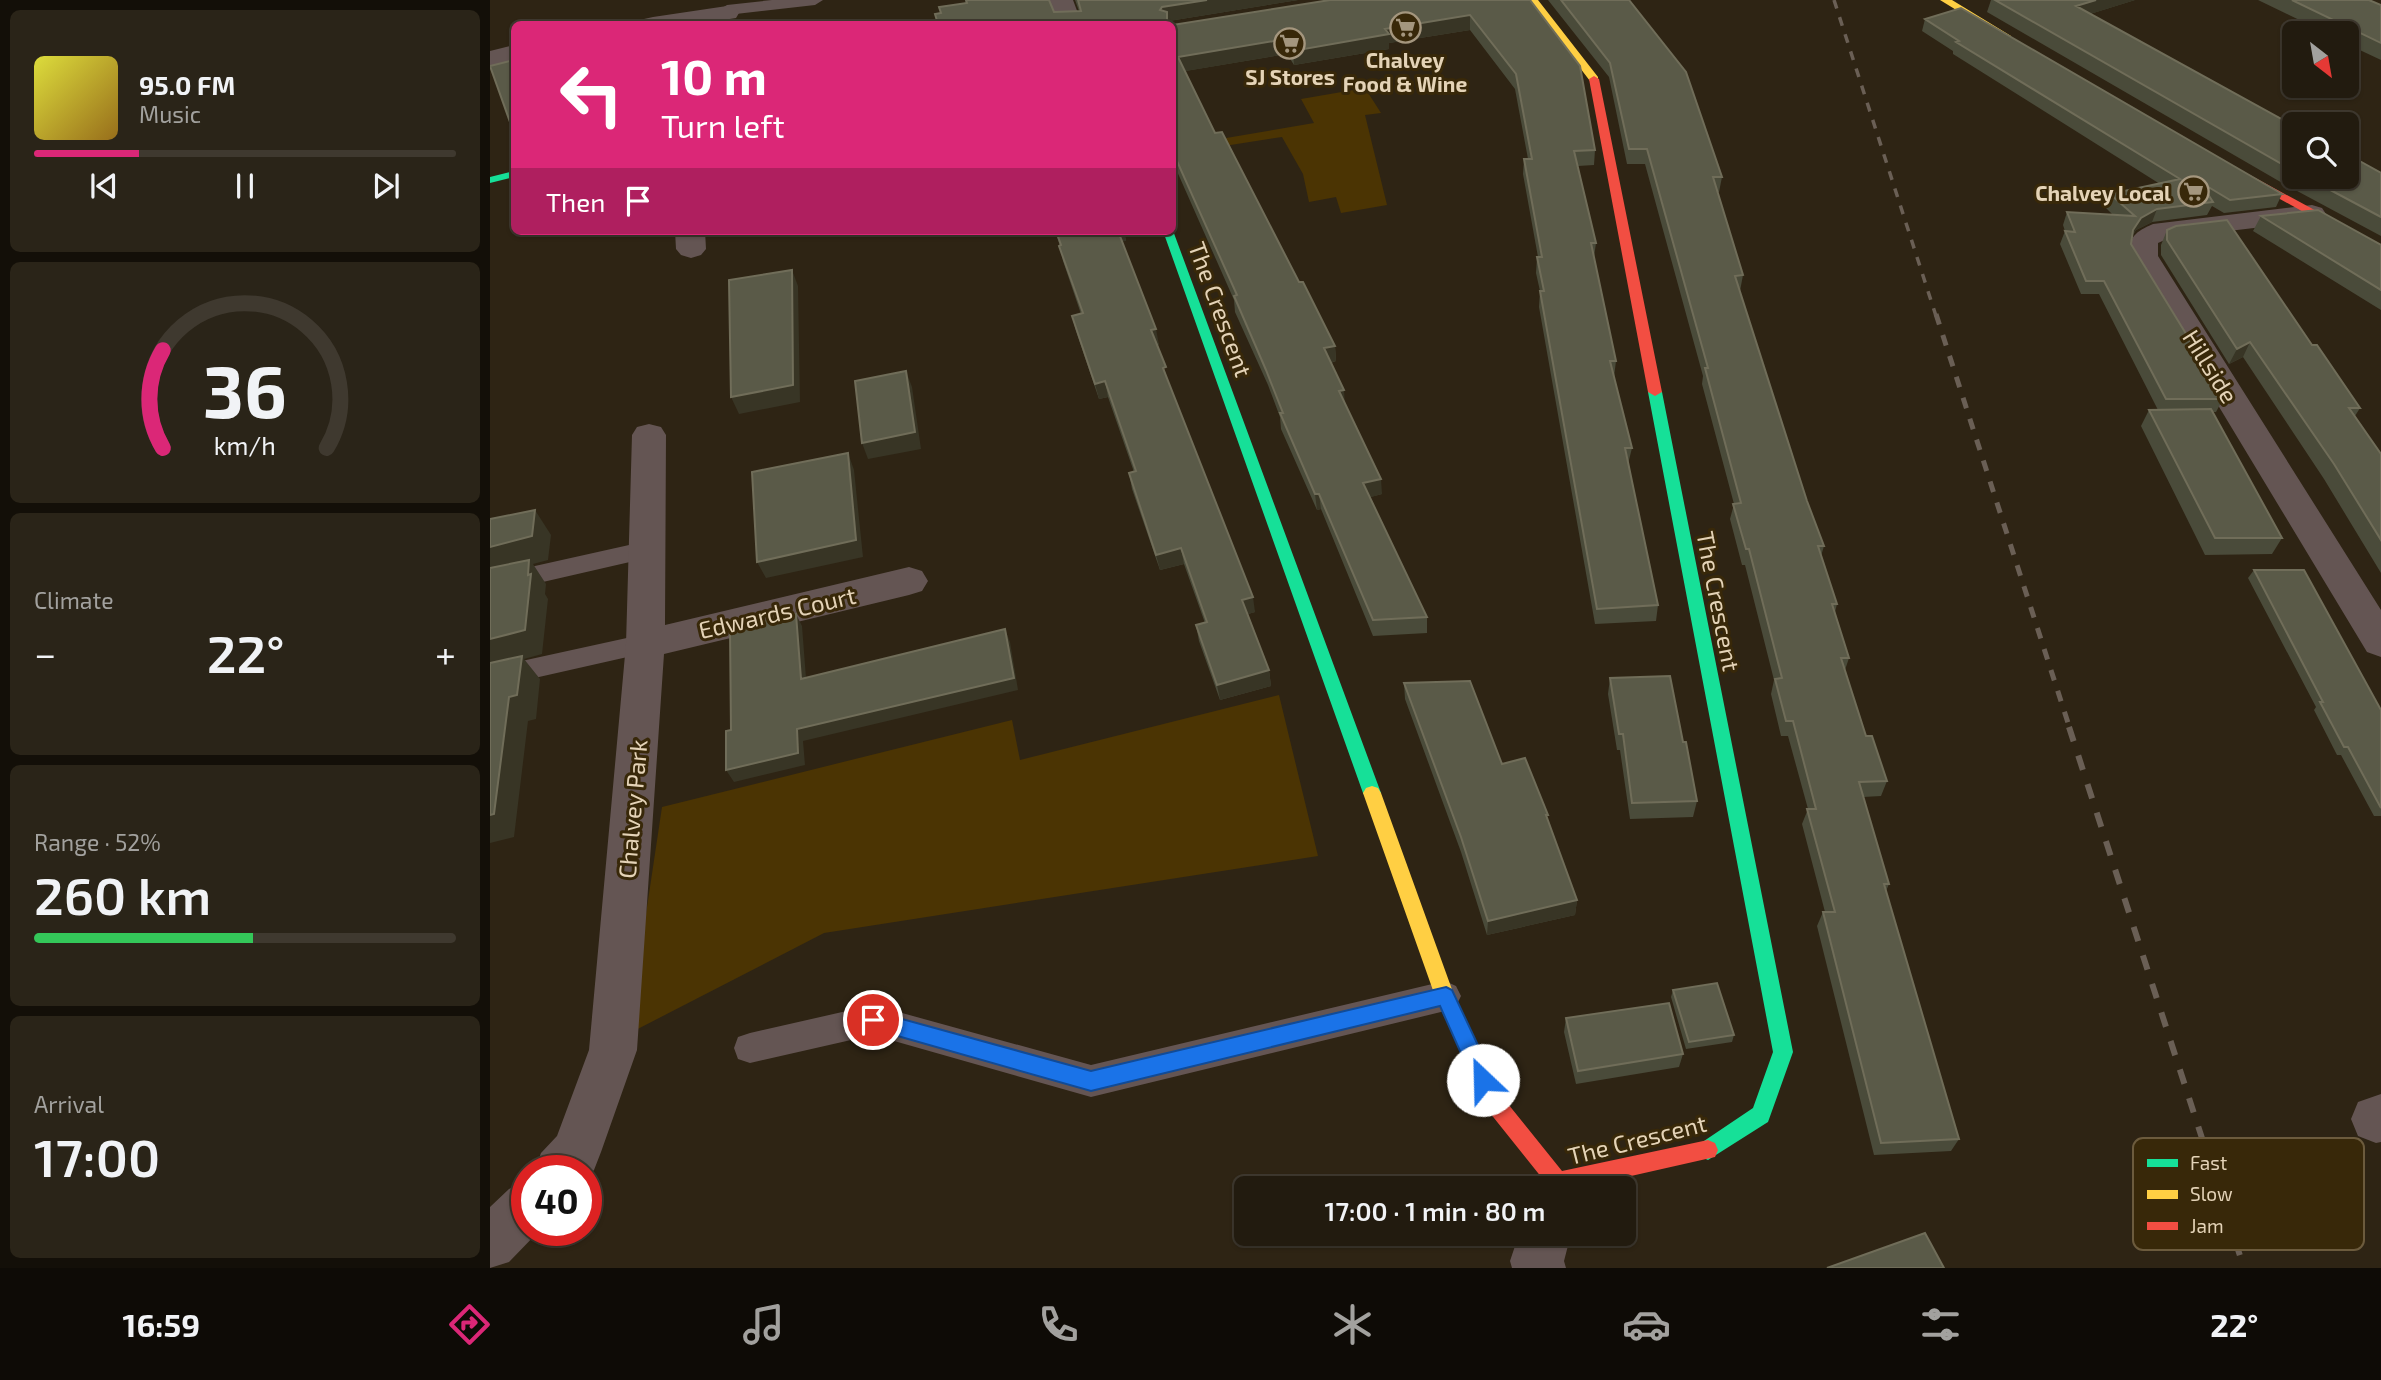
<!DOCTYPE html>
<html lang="en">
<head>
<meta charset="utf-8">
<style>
  :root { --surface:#221b0f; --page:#2a2418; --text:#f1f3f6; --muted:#a2a19e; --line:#3f392f; --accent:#db2777 }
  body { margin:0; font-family:"Exo 2",sans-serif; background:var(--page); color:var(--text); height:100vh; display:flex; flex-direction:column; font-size:26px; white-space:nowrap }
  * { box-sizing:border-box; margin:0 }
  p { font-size:23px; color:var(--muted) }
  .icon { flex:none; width:38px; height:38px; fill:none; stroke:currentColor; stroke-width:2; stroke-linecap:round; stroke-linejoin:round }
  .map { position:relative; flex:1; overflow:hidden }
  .details { display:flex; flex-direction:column; gap:10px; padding:10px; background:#130f08; width:490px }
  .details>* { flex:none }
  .hud { position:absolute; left:21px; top:21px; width:665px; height:214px; border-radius:10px; box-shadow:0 2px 5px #0004,0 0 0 2px var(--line); background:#db2777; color:#fff; overflow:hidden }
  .needle { width:46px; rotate:149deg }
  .controls { position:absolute; left:1792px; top:21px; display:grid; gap:14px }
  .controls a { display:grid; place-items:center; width:77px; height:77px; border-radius:10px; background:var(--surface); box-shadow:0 2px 5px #0004,0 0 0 2px var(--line); font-size:35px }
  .speed { position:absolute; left:21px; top:1155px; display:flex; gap:14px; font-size:35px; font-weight:700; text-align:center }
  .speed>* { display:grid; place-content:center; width:91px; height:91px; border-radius:50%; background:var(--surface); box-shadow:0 2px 5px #0004,0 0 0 2px var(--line); line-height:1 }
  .speed .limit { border:10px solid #d22; background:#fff; color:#111 }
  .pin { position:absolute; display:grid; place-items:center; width:60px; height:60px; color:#fff; margin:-30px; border:4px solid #fff; border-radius:50%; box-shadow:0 2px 7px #0007 }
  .me { position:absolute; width:77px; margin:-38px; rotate:336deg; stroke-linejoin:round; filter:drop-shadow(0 0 5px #0008) }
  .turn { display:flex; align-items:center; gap:24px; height:147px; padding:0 35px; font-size:32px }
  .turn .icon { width:91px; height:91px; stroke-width:2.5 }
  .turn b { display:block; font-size:49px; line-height:60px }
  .then { display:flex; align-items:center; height:66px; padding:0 35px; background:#0003; gap:14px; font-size:26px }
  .big { font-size:52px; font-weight:600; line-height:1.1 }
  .details .card { flex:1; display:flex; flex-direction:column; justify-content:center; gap:10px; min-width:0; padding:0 24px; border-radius:10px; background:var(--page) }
  .details .dial { align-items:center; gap:0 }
  .dial svg { height:182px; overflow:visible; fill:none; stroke:var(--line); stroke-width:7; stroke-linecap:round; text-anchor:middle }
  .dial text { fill:var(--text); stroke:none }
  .song { display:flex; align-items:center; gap:21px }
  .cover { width:84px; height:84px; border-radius:10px; background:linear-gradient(135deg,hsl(60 70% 55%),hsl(40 70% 35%)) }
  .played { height:7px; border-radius:4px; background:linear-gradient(90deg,var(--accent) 25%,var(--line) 25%) }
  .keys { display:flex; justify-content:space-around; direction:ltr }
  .heat { display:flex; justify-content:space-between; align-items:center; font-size:38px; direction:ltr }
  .charge { height:10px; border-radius:5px; background:linear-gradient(90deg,#34c759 52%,var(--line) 0) }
  .trip { position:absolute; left:744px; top:1176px; width:402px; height:70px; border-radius:10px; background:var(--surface); box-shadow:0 2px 5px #0004,0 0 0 2px var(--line); font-weight:600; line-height:70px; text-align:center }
  .menu { display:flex; height:112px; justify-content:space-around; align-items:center; background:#0e0b06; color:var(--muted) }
  .menu .icon { width:49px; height:49px }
  .menu .current { color:var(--accent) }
  .menu b { font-size:32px; color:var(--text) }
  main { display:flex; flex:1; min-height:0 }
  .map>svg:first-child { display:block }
  .green { fill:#4b3403 }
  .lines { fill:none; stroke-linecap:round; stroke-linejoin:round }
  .lane { fill:#645553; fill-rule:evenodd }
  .street { fill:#645553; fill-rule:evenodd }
  .fast { fill:#16e098; fill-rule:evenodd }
  .slow { fill:#ffcf43; fill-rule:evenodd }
  .jam { fill:#f24e42; fill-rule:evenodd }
  .rail-far2 { stroke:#6a5f55; stroke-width:3.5; stroke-dasharray:9 9; stroke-linecap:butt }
  .rail-far1 { stroke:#6a5f55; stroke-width:5; stroke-dasharray:11 11; stroke-linecap:butt }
  .rail { stroke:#6a5f55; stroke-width:6; stroke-dasharray:15 15; stroke-linecap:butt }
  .wall { fill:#4a4b3a }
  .shaded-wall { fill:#383525 }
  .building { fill:#5a5a48; stroke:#706d59; stroke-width:2 }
  .route { fill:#1a73e8; stroke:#114b97; stroke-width:2 }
  .labels { text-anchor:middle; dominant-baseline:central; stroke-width:6; stroke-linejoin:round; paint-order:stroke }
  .far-poi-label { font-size:21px; font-weight:bold; fill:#e4d3b7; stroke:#382809 }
  .street-label { font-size:24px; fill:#e4d3b7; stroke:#382809 }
  .key { fill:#382809; stroke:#6c5b3d; stroke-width:2 }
  .key-label { font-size:19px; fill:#e4d3b7 }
</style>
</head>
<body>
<main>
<section class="details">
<div class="card">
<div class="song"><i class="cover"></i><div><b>95.0 FM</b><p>Music</p></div></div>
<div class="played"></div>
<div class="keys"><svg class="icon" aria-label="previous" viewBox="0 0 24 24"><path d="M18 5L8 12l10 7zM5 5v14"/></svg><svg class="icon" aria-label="pause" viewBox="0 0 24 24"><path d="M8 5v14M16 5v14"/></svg><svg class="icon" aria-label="next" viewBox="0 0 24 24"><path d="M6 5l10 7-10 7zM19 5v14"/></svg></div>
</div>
<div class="card dial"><svg viewBox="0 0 100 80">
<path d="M14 69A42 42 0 1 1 86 69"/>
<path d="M14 69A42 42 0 0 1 14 26" stroke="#db2777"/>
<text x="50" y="56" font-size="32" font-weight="700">36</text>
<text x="50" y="72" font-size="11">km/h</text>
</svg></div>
<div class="card"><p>Climate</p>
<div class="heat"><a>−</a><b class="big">22°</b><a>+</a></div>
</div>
<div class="card"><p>Range · 52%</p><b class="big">260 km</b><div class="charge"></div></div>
<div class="card"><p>Arrival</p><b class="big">17:00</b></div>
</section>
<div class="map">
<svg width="1891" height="1268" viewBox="0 0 1891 1268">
  <rect width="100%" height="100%" fill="#2e2414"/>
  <path class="green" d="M875 88 891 113 875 115 897 205 851 213 846 197 819 202 813 174 792 137 683 154V147L824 123 811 99Z
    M789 695 828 856 334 933 138 1034 172 807 522 720 530 760Z"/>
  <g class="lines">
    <path class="lane" d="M282 0H333L325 5 237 15 229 10 237 5Z
      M157 541 166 544 169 550 166 556 0 594V576Z
      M155 634 164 637 168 644 164 651 0 688V668Z
      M955 981 966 986 971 996 966 1006 955 1011 601 1097 383 1035 260 1063 248 1059 244 1048 248 1037 260 1033 383 1005 601 1065Z"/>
    <path class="street" d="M559 0H583L592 24H568Z
      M237 6 246 8 249 13 246 18 208 24H151L154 19 163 17Z
      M24 45V60L0 67V51Z
      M1822 205 1832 208 1836 214 1832 220 1679 238 1668 243V256L1891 610V657L1877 652 1638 256C1640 236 1645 232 1663 224Z
      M185 231H215L216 249 211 255 201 258 191 255 186 249Z
      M159 424 171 427 176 435 175 625 419 567 432 571 438 581 432 591 419 595 174 654 147 1050 111 1152 104 1170 96 1178V1171H44L51 1153 67 1136 99 1050 136 644 142 435 147 427Z
      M1891 1094V1142L1886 1143 1868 1136 1861 1119 1868 1102Z
      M37 1181V1230H50L19 1262 0 1268V1207L19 1189Z
      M1029 1234H1081L1074 1261 1076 1268H1022L1020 1261Z"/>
    <path class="fast" d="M24 171V177L0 183V177Z
      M682 228 891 793 888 798 882 800 876 798 873 793 673 231H682Z
      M1165 388 1172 392 1303 1052 1278 1122 1218 1160 1211 1157 1208 1150 1211 1143 1263 1108 1283 1052 1158 392Z"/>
    <path class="slow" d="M1038 0H1048L1108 77V81H1100Z
      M1450 0H1462L1521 36 1512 38Z
      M882 786 888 788 891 793 964 995 994 1059 991 1066 984 1068 977 1066 945 996 873 793 876 788Z"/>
    <path class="jam" d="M1104 76 1109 79 1172 392 1165 396 1158 392 1099 79Z
      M1747 168 1891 246V255L1743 173V169Z
      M984 1050 991 1052 1010 1094 1072 1171 1218 1140 1225 1143 1228 1150 1225 1157 1088 1188H1060L996 1108 974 1059 977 1052Z"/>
    <path class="rail-far2" d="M1344 0 1446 316"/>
    <path class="rail-far1" d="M1446 314 1580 729"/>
    <path class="rail" d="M1579 727 1754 1268"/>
  </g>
  <path class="wall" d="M475 0H559L564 12 589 11 585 0H808L679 21V24L451 13 476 3Z
    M1040 0 1105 150 1104 165 1088 166 1106 243 1104 257 1126 361 1124 377 1142 448 1138 464 1168 605 1166 621 1105 624 1049 307 1050 291 1046 273 1047 257H1048L1033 174 1034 159H1038L1025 89 980 30 899 43V49L804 65 797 54 695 71 725 133 845 346 846 361 841 363 855 405 892 494 880 497 937 617V633L883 636 831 509 827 510 791 429 790 417 778 385 745 312 744 300 682 160V25Z
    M1058 0H1139L1232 177 1229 192H1228L1253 275 1250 291 1317 501 1334 546 1331 556 1347 604 1345 612 1359 658 1355 670 1376 736 1397 781 1391 796 1373 797 1399 884 1396 891 1469 1139 1461 1151 1384 1155 1327 926 1333 912H1335L1312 824 1318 809 1298 736H1291L1281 694 1284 680 1255 565H1252L1240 519 1244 504 1212 384 1213 376 1155 164H1137L1119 77Z
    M1501 0H1645L1600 14 1804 126V177H1857L1891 173V236L1794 184 1497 12Z
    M1768 0H1879L1891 5V60L1857 44V33H1836Z
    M1435 19 1792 194 1786 207 1734 213 1722 206 1717 215 1662 222 1646 230 1642 236 1641 244 1733 399 1726 412H1722L1792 538 1782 554 1715 555 1651 426 1659 410H1668L1609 294H1591L1570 244 1575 231 1573 225 1577 212 1623 215 1615 207 1620 194 1670 184 1463 54V51L1432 31Z
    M1771 216 1891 245V310L1763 231Z
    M1677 230 1822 345 1870 408 1865 416 1891 454V573L1834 479 1753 357 1739 364 1671 255V245Z
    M565 231H634L636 241H632L669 345H667L678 381 765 612 758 614 779 670 781 686 730 700 709 641 706 625 715 623 694 564 670 570 642 489 639 473 644 472 618 397 609 399 586 331 582 316 591 314 573 261 570 246Z
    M1764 570 1891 710V816H1884L1851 755H1847L1824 710 1826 707 1758 578Z
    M1120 678 1193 742 1207 801 1203 817 1140 819 1130 750H1127L1118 694Z
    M914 683 1012 764 1058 820 1087 900 1085 915 997 935 971 852 915 699Z
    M1183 990 1244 1035 1242 1042 1196 1049 1181 997Z
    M1076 1018 1193 1054 1189 1067 1086 1084 1074 1032Z"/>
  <path class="shaded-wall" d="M717 0H808L679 21V24H678L670 10 672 7Z
    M1606 0H1645L1581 20 1586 6Z
    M980 15V30L899 43V49L804 65 803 51 895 29Z
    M796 39 797 54 690 72 688 57Z
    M24 121V130L20 122Z
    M1667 209 1662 222 1646 230 1638 243 1643 230 1651 218Z
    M627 231H634L636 241 629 242Z
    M302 270 308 286 310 402 249 414 241 397Z
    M666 329 669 345 664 346 661 330Z
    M1760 342 1753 357 1739 364 1747 349Z
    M845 346 846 361 835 364 834 348Z
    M416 371 422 387 431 449 378 459 372 443Z
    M615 381 618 397 609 399 605 384Z
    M854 390 855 406 849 391Z
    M358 453 364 470 373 557 276 578 267 562Z
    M891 479 892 494 874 499 873 483Z
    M825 494H829L831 509 827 510Z
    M45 510 61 535 58 560 43 564 56 584 55 594 58 599 52 654 34 659 50 679 46 719 38 721 24 837 0 843V547Z
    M691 548 694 564 670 570 666 555Z
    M763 597 765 612 755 615 752 600Z
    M306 614 312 626 317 691 311 679Z
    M515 629 520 642 528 690 313 741 315 765 244 782 236 770 307 729Z
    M779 670 781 686 730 700 727 685Z
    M1087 900 1085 915 997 935 998 921Z"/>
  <path class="building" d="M476 0H559L564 12 591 11 588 0H717L672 7 670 10 677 12V23L680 24H448L445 14 451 13 449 7 477 3Z
    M840 0H1040L1090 66 1105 150 1084 151 1106 243H1101L1126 361H1120L1142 448H1135L1168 605 1107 609 1050 291H1054L1047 257H1052L1034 159H1042L1026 74 980 15 895 29 899 34 803 51 796 39 688 57 725 133 732 132 809 282H813L845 346 834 348 854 390 849 391 891 479 873 483 937 617 883 620 829 494H825L790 413H793L776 370 744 296 747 295 682 150V25Z
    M1071 0H1139L1196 72 1232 177H1223L1253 275 1245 276 1317 501 1334 546H1328L1347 604H1342L1359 658H1351L1376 736H1382L1397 781 1369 782 1399 884H1394L1469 1139 1391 1143 1333 912H1345L1317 809H1326L1303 721H1296L1285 679 1292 678 1259 549H1256L1243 504 1251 503 1215 368H1218L1157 149H1139L1120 63Z
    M1505 0H1606L1586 6 1804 126V171Z
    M1802 0H1879L1891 5V43Z
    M1471 8 1792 194 1740 200 1710 182 1723 202 1667 209 1651 218 1643 230 1641 244 1717 368 1733 399H1676L1614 281H1596L1575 231 1585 232 1577 212 1645 216 1620 194 1690 179 1466 42 1469 41 1435 19Z
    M24 60V121L20 122 0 66Z
    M1857 154 1891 173V217L1816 177H1857Z
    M1828 210 1891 245V290L1771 216Z
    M1737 220 1822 345H1827L1870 408H1859L1891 454V540L1844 464 1760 342 1747 349 1677 240V230L1686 226Z
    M566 231H628L666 329 661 330 676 367 673 368 763 597 752 600 779 670 727 685 706 625 717 622 691 548 666 555 639 473 646 471 615 381 605 384 582 316 593 313 569 246 571 245Z
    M302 270 303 385 241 397 239 280Z
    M416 371 425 432 372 443 365 381Z
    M1721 409 1792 538H1725L1659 410Z
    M358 453 366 540 267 562 262 472Z
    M45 510 42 536 0 547V519Z
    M39 560 38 575 41 574 35 630 0 639V568Z
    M1764 570H1814L1891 710V808L1858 747H1854L1830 702H1833Z
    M306 614 311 679 515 629 524 678 307 729 308 753 236 770V731L241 730 240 629Z
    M32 656 27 695 19 697 4 814 0 815V663Z
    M1180 676 1193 742H1196L1207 801 1142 803 1133 734H1129L1120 678Z
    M980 681 1012 764 1035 758 1058 815H1056L1087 900 998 921 971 837 914 683Z
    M1227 983 1244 1035 1199 1042 1183 990Z
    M1179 1003 1193 1054 1088 1071 1076 1018Z
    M1435 1233 1454 1268H1337Z"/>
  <path class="route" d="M956 987 962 990 1001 1073 1004 1080 1001 1087 993 1089 986 1087 950 1006 601 1091 383 1029 376 1026 374 1020 376 1013 383 1011 601 1071Z"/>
  <defs>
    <symbol id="supermarket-ring" viewBox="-11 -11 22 22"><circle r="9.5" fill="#382809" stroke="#a4967e" stroke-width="1.5"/><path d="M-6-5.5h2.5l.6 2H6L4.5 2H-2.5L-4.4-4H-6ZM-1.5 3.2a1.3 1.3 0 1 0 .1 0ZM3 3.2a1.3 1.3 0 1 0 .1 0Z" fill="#a4967e"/></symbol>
  </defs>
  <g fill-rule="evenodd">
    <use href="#supermarket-ring" x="898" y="10" width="35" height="35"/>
    <use href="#supermarket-ring" x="782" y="26" width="35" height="35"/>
    <use href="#supermarket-ring" x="1686" y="174" width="35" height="35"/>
  </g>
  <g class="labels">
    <g class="far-poi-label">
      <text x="915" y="59">Chalvey<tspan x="915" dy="24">Food &amp; Wine</tspan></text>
      <text x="800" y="76">SJ Stores</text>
      <text x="1681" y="192" text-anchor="end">Chalvey Local</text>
    </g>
    <g class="street-label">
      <text transform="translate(731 309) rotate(70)">The Crescent</text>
      <text transform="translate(1721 366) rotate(58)">Hillside</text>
      <text transform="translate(1229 601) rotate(79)">The Crescent</text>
      <text transform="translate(287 612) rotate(-13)">Edwards Court</text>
      <text transform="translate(142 809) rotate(-85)">Chalvey Park</text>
      <text transform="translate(1147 1139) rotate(-14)">The Crescent</text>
    </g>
  </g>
  <rect x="1643" y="1138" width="231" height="112" rx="10" class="key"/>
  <rect x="1657" y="1159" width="31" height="8" fill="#16e098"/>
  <rect x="1657" y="1190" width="31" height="9" fill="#ffcf43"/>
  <rect x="1657" y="1222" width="31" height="8" fill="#f24e42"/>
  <g class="key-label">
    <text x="1700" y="1170">Fast</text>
    <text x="1700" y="1201">Slow</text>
    <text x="1700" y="1233">Jam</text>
  </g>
</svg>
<div class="controls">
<a><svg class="needle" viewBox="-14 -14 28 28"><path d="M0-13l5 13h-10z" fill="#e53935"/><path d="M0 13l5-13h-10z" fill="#a2a19e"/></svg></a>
<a><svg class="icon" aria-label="search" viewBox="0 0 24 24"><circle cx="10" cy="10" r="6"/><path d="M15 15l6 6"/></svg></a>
</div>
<div class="speed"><div class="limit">40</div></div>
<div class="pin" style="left:383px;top:1020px;background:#d93025"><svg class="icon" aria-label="arrive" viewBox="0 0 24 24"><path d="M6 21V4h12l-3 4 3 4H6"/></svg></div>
<svg class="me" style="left:993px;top:1080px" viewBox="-20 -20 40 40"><circle r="19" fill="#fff"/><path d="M0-13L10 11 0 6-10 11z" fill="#1a73e8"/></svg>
<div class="trip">17:00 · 1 min · 80 m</div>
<div class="hud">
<div class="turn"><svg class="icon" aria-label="left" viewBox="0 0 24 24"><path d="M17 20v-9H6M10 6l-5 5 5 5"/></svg><div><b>10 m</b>Turn left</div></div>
<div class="then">Then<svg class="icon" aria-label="arrive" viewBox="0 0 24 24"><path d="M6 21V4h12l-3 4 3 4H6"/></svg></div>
</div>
</div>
</main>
<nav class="menu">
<b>16:59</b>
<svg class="icon current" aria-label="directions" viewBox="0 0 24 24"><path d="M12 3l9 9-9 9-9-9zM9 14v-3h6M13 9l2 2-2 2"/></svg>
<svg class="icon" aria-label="music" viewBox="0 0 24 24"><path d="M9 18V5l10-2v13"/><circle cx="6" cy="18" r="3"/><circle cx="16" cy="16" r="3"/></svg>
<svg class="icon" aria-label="phone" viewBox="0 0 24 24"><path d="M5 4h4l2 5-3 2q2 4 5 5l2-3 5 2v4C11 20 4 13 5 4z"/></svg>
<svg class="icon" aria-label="climate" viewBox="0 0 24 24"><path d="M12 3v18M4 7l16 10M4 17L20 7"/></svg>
<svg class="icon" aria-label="car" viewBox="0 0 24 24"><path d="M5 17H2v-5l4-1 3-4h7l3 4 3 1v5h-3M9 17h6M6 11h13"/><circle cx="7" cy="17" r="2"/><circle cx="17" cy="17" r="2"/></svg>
<svg class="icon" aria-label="filters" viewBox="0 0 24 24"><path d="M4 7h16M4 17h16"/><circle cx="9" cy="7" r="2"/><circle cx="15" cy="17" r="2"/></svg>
<b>22°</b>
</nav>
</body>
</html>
